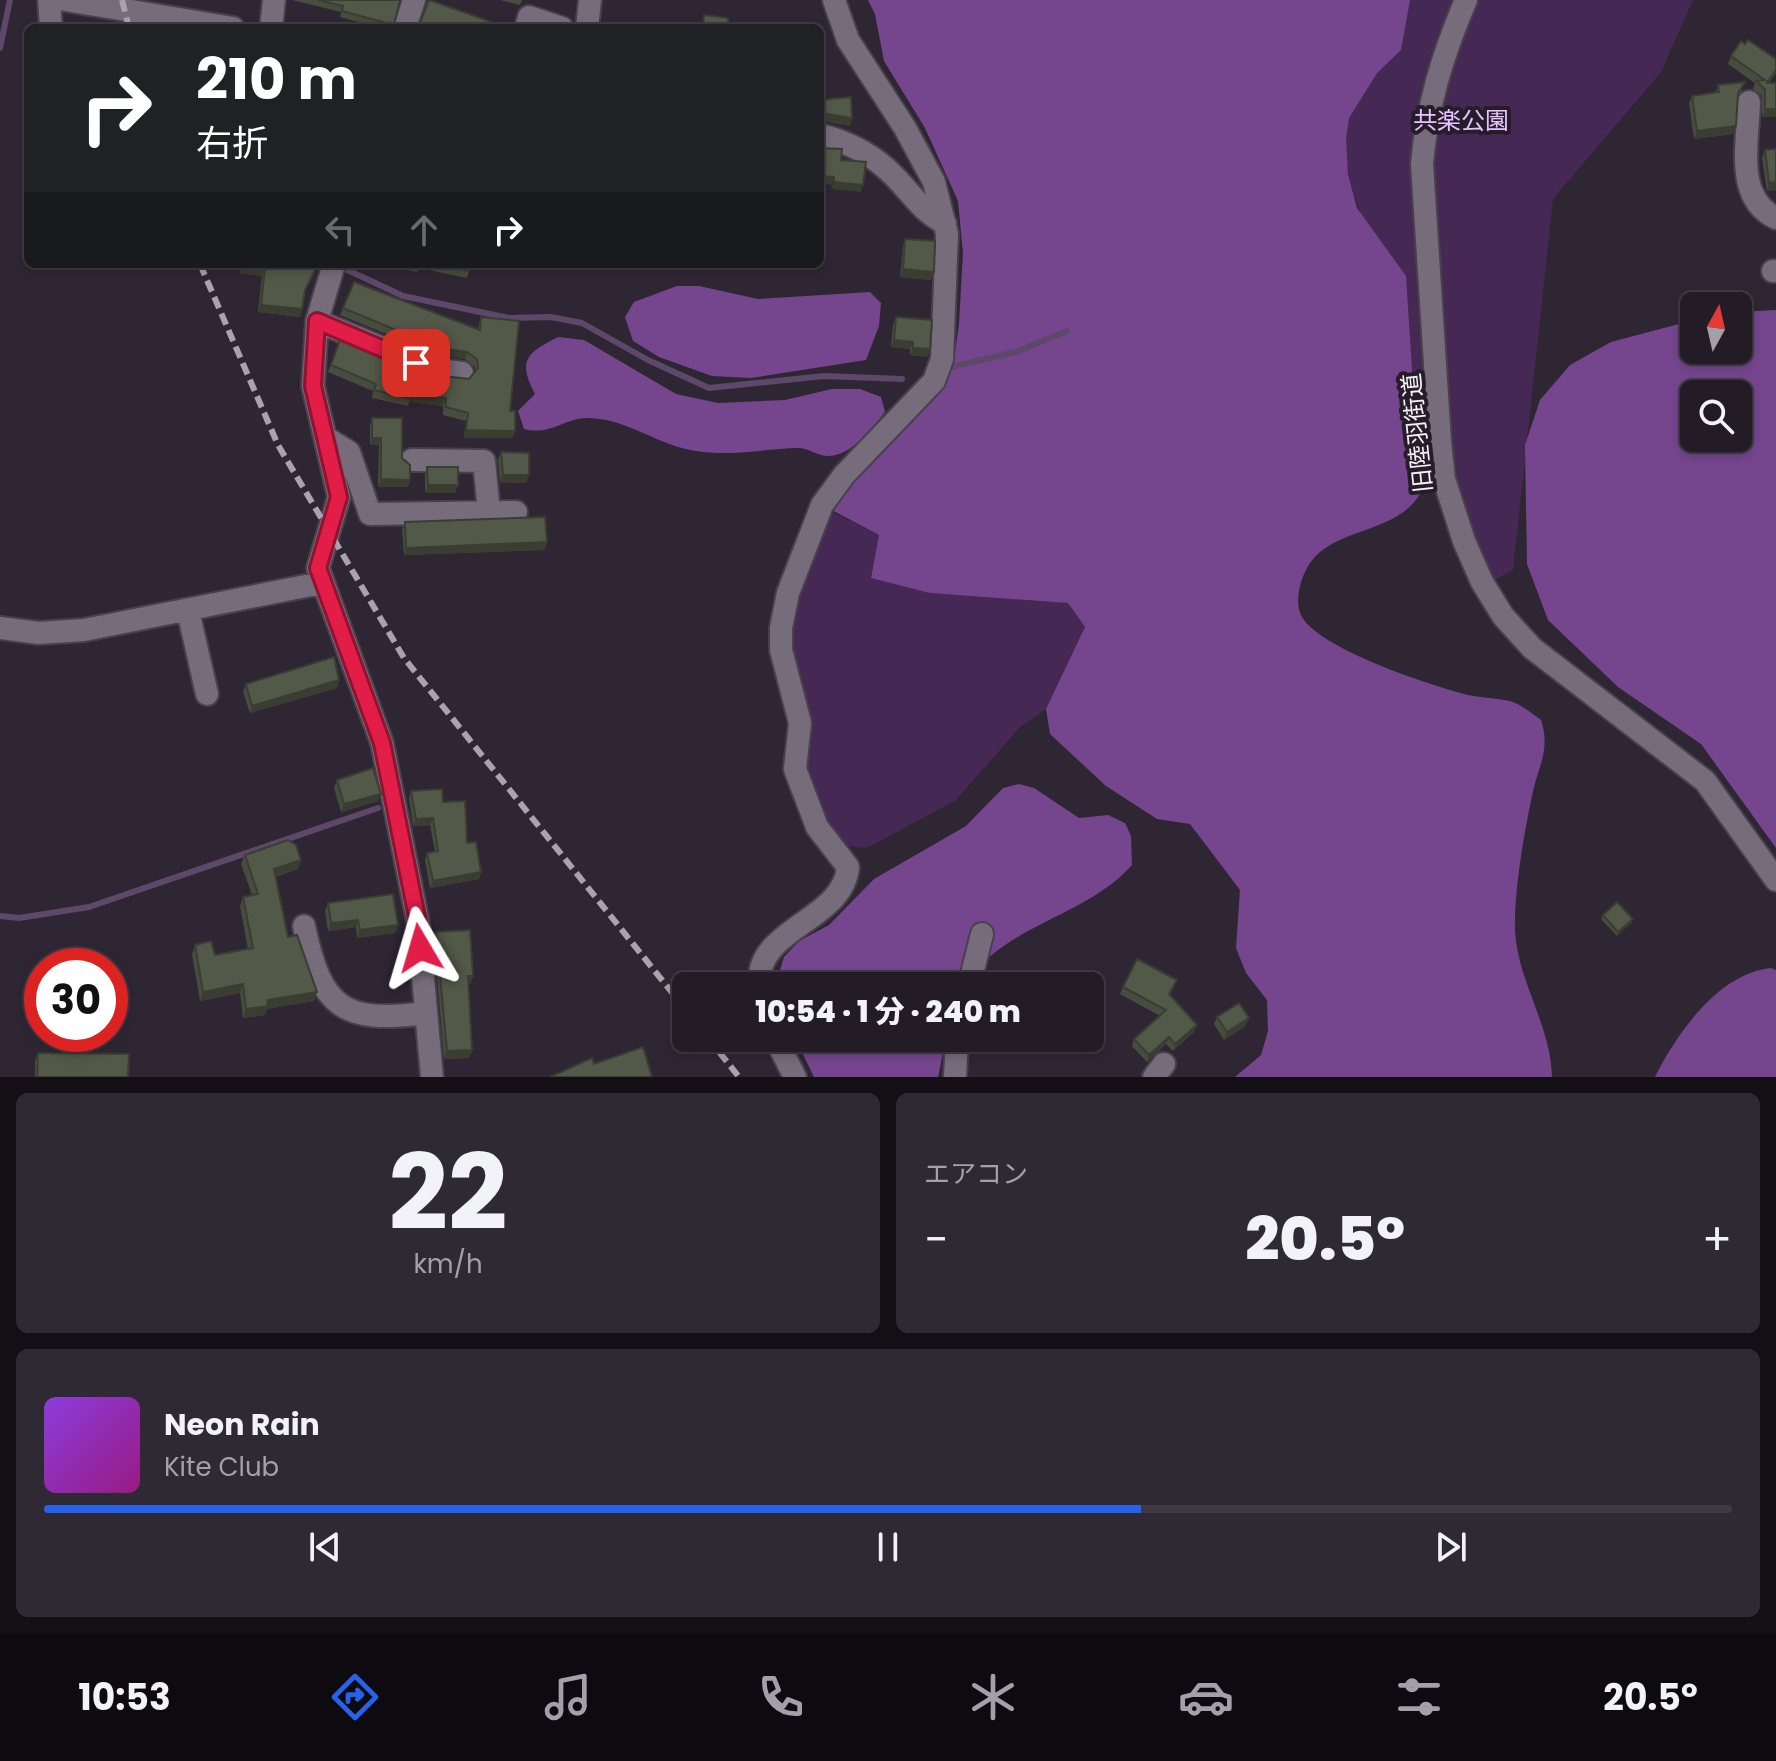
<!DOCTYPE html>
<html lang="ja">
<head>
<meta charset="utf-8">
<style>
  :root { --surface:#231c27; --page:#2f2933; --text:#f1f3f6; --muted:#a3a1a7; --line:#403a44; --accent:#2563eb }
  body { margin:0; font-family:Poppins,"Noto Sans JP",sans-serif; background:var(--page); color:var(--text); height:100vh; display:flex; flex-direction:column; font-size:30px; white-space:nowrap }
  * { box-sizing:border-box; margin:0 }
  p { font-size:26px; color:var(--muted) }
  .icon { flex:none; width:44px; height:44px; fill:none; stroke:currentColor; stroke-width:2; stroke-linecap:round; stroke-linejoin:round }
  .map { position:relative; height:1077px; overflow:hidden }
  .drawer { display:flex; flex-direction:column; gap:16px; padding:16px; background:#130f15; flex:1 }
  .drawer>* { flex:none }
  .guide { position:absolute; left:24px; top:24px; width:800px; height:244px; border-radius:12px; box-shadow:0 4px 12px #0003,0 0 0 2px var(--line); background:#202124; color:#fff; overflow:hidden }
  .needle { width:52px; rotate:8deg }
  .fabs { position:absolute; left:1680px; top:292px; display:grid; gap:16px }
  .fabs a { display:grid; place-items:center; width:72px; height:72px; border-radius:12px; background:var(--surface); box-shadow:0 4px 12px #0003,0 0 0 2px var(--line); font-size:40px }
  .speed { position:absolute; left:24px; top:948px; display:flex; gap:16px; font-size:40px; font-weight:700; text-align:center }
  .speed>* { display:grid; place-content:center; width:104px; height:104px; border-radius:50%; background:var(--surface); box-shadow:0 4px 12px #0003,0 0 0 2px var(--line); line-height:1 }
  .speed .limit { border:12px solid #d22; background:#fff; color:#111 }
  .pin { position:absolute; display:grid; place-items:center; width:68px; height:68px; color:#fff; margin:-34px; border-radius:16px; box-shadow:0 4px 12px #0006 }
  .me { position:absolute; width:88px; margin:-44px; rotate:353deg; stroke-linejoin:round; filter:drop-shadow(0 0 6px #0008) }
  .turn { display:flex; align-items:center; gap:28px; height:168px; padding:0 40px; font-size:36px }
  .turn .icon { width:104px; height:104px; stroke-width:2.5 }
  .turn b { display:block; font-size:56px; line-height:68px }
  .lanes { display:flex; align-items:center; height:76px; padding:0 40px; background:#0003; justify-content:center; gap:40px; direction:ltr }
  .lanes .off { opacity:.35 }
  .big { font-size:60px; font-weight:800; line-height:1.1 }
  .drawer .widget { flex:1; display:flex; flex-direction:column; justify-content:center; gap:12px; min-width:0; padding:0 28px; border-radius:12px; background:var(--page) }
  .drawer .dial { align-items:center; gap:0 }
  .dial b { font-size:104px; line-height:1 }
  .song { display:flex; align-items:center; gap:24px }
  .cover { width:96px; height:96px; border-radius:12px; background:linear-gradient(135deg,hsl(270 70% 55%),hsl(310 70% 35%)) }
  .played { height:8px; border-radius:4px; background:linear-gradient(90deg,var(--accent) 65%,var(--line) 65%) }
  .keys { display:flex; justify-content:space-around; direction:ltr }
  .heat { display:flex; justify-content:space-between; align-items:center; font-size:44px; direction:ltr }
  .drawer .tiles { flex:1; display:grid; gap:16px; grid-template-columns:1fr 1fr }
  .widget:last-child { grid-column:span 2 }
  .trip { position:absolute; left:672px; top:972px; width:432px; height:80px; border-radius:12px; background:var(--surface); box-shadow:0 4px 12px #0003,0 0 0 2px var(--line); font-weight:800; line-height:80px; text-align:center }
  .tab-bar { display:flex; height:128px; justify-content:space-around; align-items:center; background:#0e0b10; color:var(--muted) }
  .tab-bar .icon { width:56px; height:56px }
  .tab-bar .selected { color:var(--accent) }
  .tab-bar b { font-size:36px; color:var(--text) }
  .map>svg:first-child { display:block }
  .green { fill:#452954 }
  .forest { fill:#75468e; fill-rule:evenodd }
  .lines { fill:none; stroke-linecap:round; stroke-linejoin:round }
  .stream { stroke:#5e486a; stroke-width:6 }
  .minor-casing { stroke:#48414c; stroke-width:26 }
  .minor { stroke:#766c7c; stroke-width:22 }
  .rail { stroke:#aaa2ad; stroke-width:6; stroke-dasharray:12 6; stroke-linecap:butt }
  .wall { fill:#474d3e }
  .shaded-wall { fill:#3a3e32 }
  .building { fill:#535948; stroke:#3a3e32; stroke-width:2 }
  .route-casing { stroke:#92132f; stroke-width:20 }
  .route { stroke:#e11d48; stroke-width:14 }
  .labels { text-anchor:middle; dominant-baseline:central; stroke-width:8; stroke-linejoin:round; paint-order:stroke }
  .park-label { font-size:24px; fill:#e8c2fe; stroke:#251d2a }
  .street-label { font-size:24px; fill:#f7f1fa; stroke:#251d2a }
</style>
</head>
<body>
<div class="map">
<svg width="1776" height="1077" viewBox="0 0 1776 1077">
  <rect width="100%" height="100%" fill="#2f2634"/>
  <path class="green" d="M1314 0H1693L1661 72 1553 199 1513 570 1484 586 1351 185Z
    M826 509 879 535 871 577 930 593 1068 603 1085 628 1046 709 1020 727 956 800 867 848 847 846 822 816 802 761 789 647 790 618Z"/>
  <path class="forest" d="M868 0H1410L1401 50 1377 73 1349 118 1346 138 1348 174 1357 208 1406 276 1420 494C1396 534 1335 527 1310 563 1301 576 1294 600 1301 615 1316 648 1432 686 1468 695 1482 698 1496 698 1510 701 1521 704 1532 714 1541 720 1551 750 1538 766 1532 796 1524 834 1514 890 1515 929 1517 981 1551 1025 1552 1077H1235L1261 1055 1268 1031 1267 1000 1246 973 1236 948 1240 890 1190 824 1157 819 1106 786 1050 734 1046 709 1085 627 1068 603 930 593 871 578 879 535 826 507 939 394 953 366 959 324 963 253 958 201 925 128 884 61 875 14Z
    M677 286H699L758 299 870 292 881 303 879 326 866 360 751 378 712 376 659 357 633 341 625 317 634 302Z
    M1776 310V848L1701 744 1618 687 1548 620 1527 564 1525 445 1540 400 1570 365 1611 342 1694 320V350H1738V312ZM1694 394H1738V438H1694Z
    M558 337 584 340 676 394 718 403 785 400 832 389H860L881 397 885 412C872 429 851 456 828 456 818 456 808 448 798 448 757 449 724 459 682 448 650 439 623 419 589 418 565 417 552 436 524 429L518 411 535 394C517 360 527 353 558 337Z
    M1019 784 1034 788 1079 818 1108 815 1125 823 1131 836 1132 865C1085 918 1003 924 964 986H775L784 957 799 941 829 925 874 879 966 826 1003 788Z
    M1771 968 1776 970V1077H1655C1677 1033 1719 973 1771 968Z
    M795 1038H946L938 1077H814Z"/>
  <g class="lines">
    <path class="stream" d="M0 48 10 0
      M339 266 403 296 509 318 551 317 582 323 648 360 709 388 824 376 902 379
      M951 367 1016 352 1067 331
      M0 916 19 918 89 907 378 808"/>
    <defs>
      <path id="minor" d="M49 0 51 28
        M65 0 233 28
        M1466 0C1443 54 1427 105 1422 164L1440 441 1444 479 1464 541 1482 582 1503 616 1532 648 1705 781 1776 880
        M271 28 274 0
        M405 28 414 0
        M526 28 529 17 562 28
        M587 28 590 0
        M1749 102C1748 142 1734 198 1776 218
        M820 135C849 142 874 155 895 177 912 194 923 213 945 223
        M334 264 317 321 313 386 339 497 318 568 382 743 418 922 432 1077
        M1773 271H1776
        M317 321 433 369 462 373
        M326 438 349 452 370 514 516 512
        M412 460 484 461 489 512
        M188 611 207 694
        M0 628 39 633 84 630 321 583
        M304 926C321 1008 343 1024 425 1013
        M760 986C753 928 843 922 848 867L817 827 795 769 800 723 781 650V628L788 593 822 505 844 475 934 381 942 359 947 234 934 182 905 128 848 40 834 0
        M969 986 982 934
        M775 1038 795 1077
        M955 1077 957 1038
        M1154 1077 1164 1064"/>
    </defs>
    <use href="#minor" class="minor-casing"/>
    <use href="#minor" class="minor"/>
    <path class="rail" d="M122 0 129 28
      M200 264 278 445 404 658 686 1010
      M708 1038 739 1077"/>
  </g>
  <path class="wall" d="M292 0H400L393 28H380L340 17 341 12Z
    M500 0H522L520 5Z
    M1731 56 1776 59V73L1769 83H1776V117H1762V96L1753 89 1755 83 1728 64Z
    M1718 85 1742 90 1738 97 1733 134 1694 139 1689 103 1692 96 1716 92Z
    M1776 149V190L1767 191 1762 158 1765 150Z
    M905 239 931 280 900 277 903 247Z
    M241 264H319L304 293 302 309 300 317 258 312 262 276 240 273Z
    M396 264H471L467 278 419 268 417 272 395 268Z
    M354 282 478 329 481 317 510 411 515 431 512 438H464L466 421 443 415V406L409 402 408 406 372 398 373 391 328 372 341 337 434 375 469 379 475 372V367L465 359 437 355 340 315Z
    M896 317 930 349 927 357 910 355V349L891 347 893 325Z
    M372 418 402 458 408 487H378L379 445H370V426Z
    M501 452 526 483 500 482 498 460Z
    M427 467 455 493H425V474Z
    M405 522 547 542 544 550 404 555 402 530Z
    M339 680 337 688 250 713 243 692 246 684Z
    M337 780 378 801 341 812 334 788Z
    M411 791 443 802 481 872 479 879 430 888 425 860 427 853 435 852 430 825 413 826 409 798Z
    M245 855 301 860 298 869 276 877 288 937 314 1001 267 1009 265 1015 243 1018 240 993 200 1001 192 954 195 945 215 955 248 949 240 906 243 897 252 895 241 864Z
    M328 903 398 925 395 933 357 938 356 927 328 931 325 911Z
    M1603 915 1633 919 1631 923 1617 936 1601 919Z
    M436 932 473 976 470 984H468L472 1050 469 1058 444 1059 434 940Z
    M1123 987H1174L1170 995 1194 1032 1173 1051 1166 1044 1147 1062 1132 1046 1134 1039 1160 1016 1120 994Z
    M1217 1017 1246 1026 1224 1040 1214 1024Z
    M38 1053 128 1077H35V1061Z"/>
  <path class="shaded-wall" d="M1765 109H1776V117H1762Z
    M820 113 852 118 850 126 820 121Z
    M1736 126 1733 134 1694 139 1697 131Z
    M820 176 834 177 832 185 820 183Z
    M834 182 863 185 861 192 831 189Z
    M1776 182V190L1767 191 1769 183Z
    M243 266 265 268 262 276 240 273Z
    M903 269 934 272 931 280 900 277Z
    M261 305 302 309 300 317 258 312Z
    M894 340 913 342 910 349 891 347Z
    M439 348 467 352 465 359 437 355Z
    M913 348 930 349 927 357 910 355Z
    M412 395 446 398 443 406 409 402Z
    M466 430 515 431 512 438H464Z
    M372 438H381L379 445H370Z
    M503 475H529L526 483 500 482Z
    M381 479 410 480 408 487H378Z
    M428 485H458L455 493H425Z
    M547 542 544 550 404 555 406 548Z
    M339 680 337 688 250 713 252 706Z
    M381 794 378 801 341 812 344 804Z
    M433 818 430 825 413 826 416 819Z
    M301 860 298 869 271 878 274 869Z
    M481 872 479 879 430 888 433 881Z
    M1633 919 1631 923 1617 936 1618 932Z
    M358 920 356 927 328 931 331 923Z
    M398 925 395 933 357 938 360 930Z
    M468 976H473L470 984H465Z
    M243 984 240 993 200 1001 203 992Z
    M317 992 314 1001 267 1009 265 1015 243 1018 246 1009 267 1000Z
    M1249 1018 1246 1026 1224 1040 1227 1032Z
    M1197 1025 1194 1032 1173 1051 1175 1044Z
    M1169 1037 1166 1044 1147 1062 1149 1055Z
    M472 1050 469 1058 444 1059 447 1051Z"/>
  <path class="building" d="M318 0H400L394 25 342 11 343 6Z
    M429 0 509 28H418Z
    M704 15 728 18 727 28H703Z
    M657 25 679 28H657Z
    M1748 40 1776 59V70L1767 83H1776V109H1765V89L1756 81 1765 80 1731 56 1741 41 1745 44Z
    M1745 82 1738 93 1736 126 1697 131 1692 96 1719 92 1718 85Z
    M851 97 852 118 820 113V100Z
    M820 148 842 149 841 160 866 162 863 185 834 182V177L820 176Z
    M1776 149V182L1769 183 1765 150Z
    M905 239 935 241 934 272 903 269Z
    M243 264H318L305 290 302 309 261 305 265 268 243 266Z
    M437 264H471L469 271Z
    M354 282 480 330 481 317 519 321 510 411H515V431L466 430 468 413 446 407V398L412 395 411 399 374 390 376 384 331 365 341 337 434 375 469 379 478 368 477 359 467 352 439 348 343 308Z
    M896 317 932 320 930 349 913 348V342L894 340Z
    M372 418H402V458L410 465V480L381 479V438H372Z
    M501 452 529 453V475H503Z
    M427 467H458V485H428Z
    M545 517 547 542 406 548 405 522Z
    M334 657 339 680 252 706 246 684Z
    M373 768 381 794 344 804 337 780Z
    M442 789 443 802 465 801 467 843 476 842 481 872 433 881 427 853 438 851 433 818 416 819 411 791Z
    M288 840 296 845 301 860 274 869 288 937 297 935 317 992 267 1000 268 1006 246 1009 243 984 203 992 195 945 211 941 215 955 253 948 243 897 258 894 245 855Z
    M393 894 398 925 360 930 358 920 331 923 328 903Z
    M1617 902 1633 919 1618 932 1603 915Z
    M470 930 473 976H468L472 1050 447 1051 436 932Z
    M1137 959 1177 980 1169 994 1197 1025 1175 1044 1169 1037 1149 1055 1134 1039 1166 1010 1123 987Z
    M1239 1003 1249 1018 1227 1032 1217 1017Z
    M643 1047 652 1077H550L592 1058 594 1064Z
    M38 1053 129 1054 128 1077H37Z"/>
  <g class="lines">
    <defs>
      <path id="route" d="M416 363 317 321 313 386 339 497 318 568 382 743 418 922 420 948"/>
    </defs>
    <use href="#route" class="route-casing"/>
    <use href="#route" class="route"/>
  </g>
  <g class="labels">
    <g class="park-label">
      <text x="1461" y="120">共楽公園</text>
    </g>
    <g class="street-label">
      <text transform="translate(1417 433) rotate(-96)">旧陸羽街道</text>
    </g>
  </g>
</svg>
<div class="fabs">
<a><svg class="needle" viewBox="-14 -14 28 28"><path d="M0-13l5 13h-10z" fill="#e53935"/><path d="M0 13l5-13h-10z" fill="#a3a1a7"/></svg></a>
<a><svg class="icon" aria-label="search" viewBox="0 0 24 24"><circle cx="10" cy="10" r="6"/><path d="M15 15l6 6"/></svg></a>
</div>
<div class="speed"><div class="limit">30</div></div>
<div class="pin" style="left:416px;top:363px;background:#d93025"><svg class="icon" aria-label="arrive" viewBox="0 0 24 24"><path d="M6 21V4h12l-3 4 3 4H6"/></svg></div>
<svg class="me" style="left:420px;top:948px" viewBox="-20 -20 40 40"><path d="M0-17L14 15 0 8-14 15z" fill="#e11d48" stroke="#fff" stroke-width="4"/></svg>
<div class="trip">10:54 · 1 分 · 240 m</div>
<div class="guide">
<div class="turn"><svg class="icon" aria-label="right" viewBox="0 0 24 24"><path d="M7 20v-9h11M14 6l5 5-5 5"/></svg><div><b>210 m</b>右折</div></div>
<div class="lanes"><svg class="icon off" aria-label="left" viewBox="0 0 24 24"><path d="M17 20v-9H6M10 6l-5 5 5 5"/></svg><svg class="icon off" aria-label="ahead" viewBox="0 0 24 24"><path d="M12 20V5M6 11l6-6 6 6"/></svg><svg class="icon" aria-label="right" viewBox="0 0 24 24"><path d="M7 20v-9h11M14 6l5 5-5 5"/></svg></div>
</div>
</div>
<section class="drawer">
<div class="tiles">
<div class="widget dial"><b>22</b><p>km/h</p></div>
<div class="widget"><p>エアコン</p>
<div class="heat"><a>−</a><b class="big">20.5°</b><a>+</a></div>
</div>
<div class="widget">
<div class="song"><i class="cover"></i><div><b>Neon Rain</b><p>Kite Club</p></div></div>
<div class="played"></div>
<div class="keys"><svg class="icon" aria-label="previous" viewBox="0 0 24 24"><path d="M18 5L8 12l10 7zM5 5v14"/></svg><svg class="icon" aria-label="pause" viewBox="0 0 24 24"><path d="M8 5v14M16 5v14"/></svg><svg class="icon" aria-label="next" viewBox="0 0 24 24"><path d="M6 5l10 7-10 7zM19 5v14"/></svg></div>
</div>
</div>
</section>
<nav class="tab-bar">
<b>10:53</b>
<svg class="icon selected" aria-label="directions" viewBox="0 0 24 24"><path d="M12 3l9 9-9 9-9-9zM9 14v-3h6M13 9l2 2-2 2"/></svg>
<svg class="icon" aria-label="music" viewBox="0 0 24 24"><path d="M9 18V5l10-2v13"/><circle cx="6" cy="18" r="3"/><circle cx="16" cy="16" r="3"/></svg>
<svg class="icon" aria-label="phone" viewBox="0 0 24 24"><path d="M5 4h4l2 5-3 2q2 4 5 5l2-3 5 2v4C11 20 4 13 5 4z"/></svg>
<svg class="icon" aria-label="climate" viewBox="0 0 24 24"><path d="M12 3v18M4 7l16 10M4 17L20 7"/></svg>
<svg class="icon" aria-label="car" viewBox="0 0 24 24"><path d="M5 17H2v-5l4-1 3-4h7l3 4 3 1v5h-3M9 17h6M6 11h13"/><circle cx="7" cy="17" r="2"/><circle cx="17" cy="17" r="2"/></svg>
<svg class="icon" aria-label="filters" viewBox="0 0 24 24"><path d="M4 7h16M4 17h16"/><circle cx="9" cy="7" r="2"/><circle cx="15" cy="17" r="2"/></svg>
<b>20.5°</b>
</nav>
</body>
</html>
